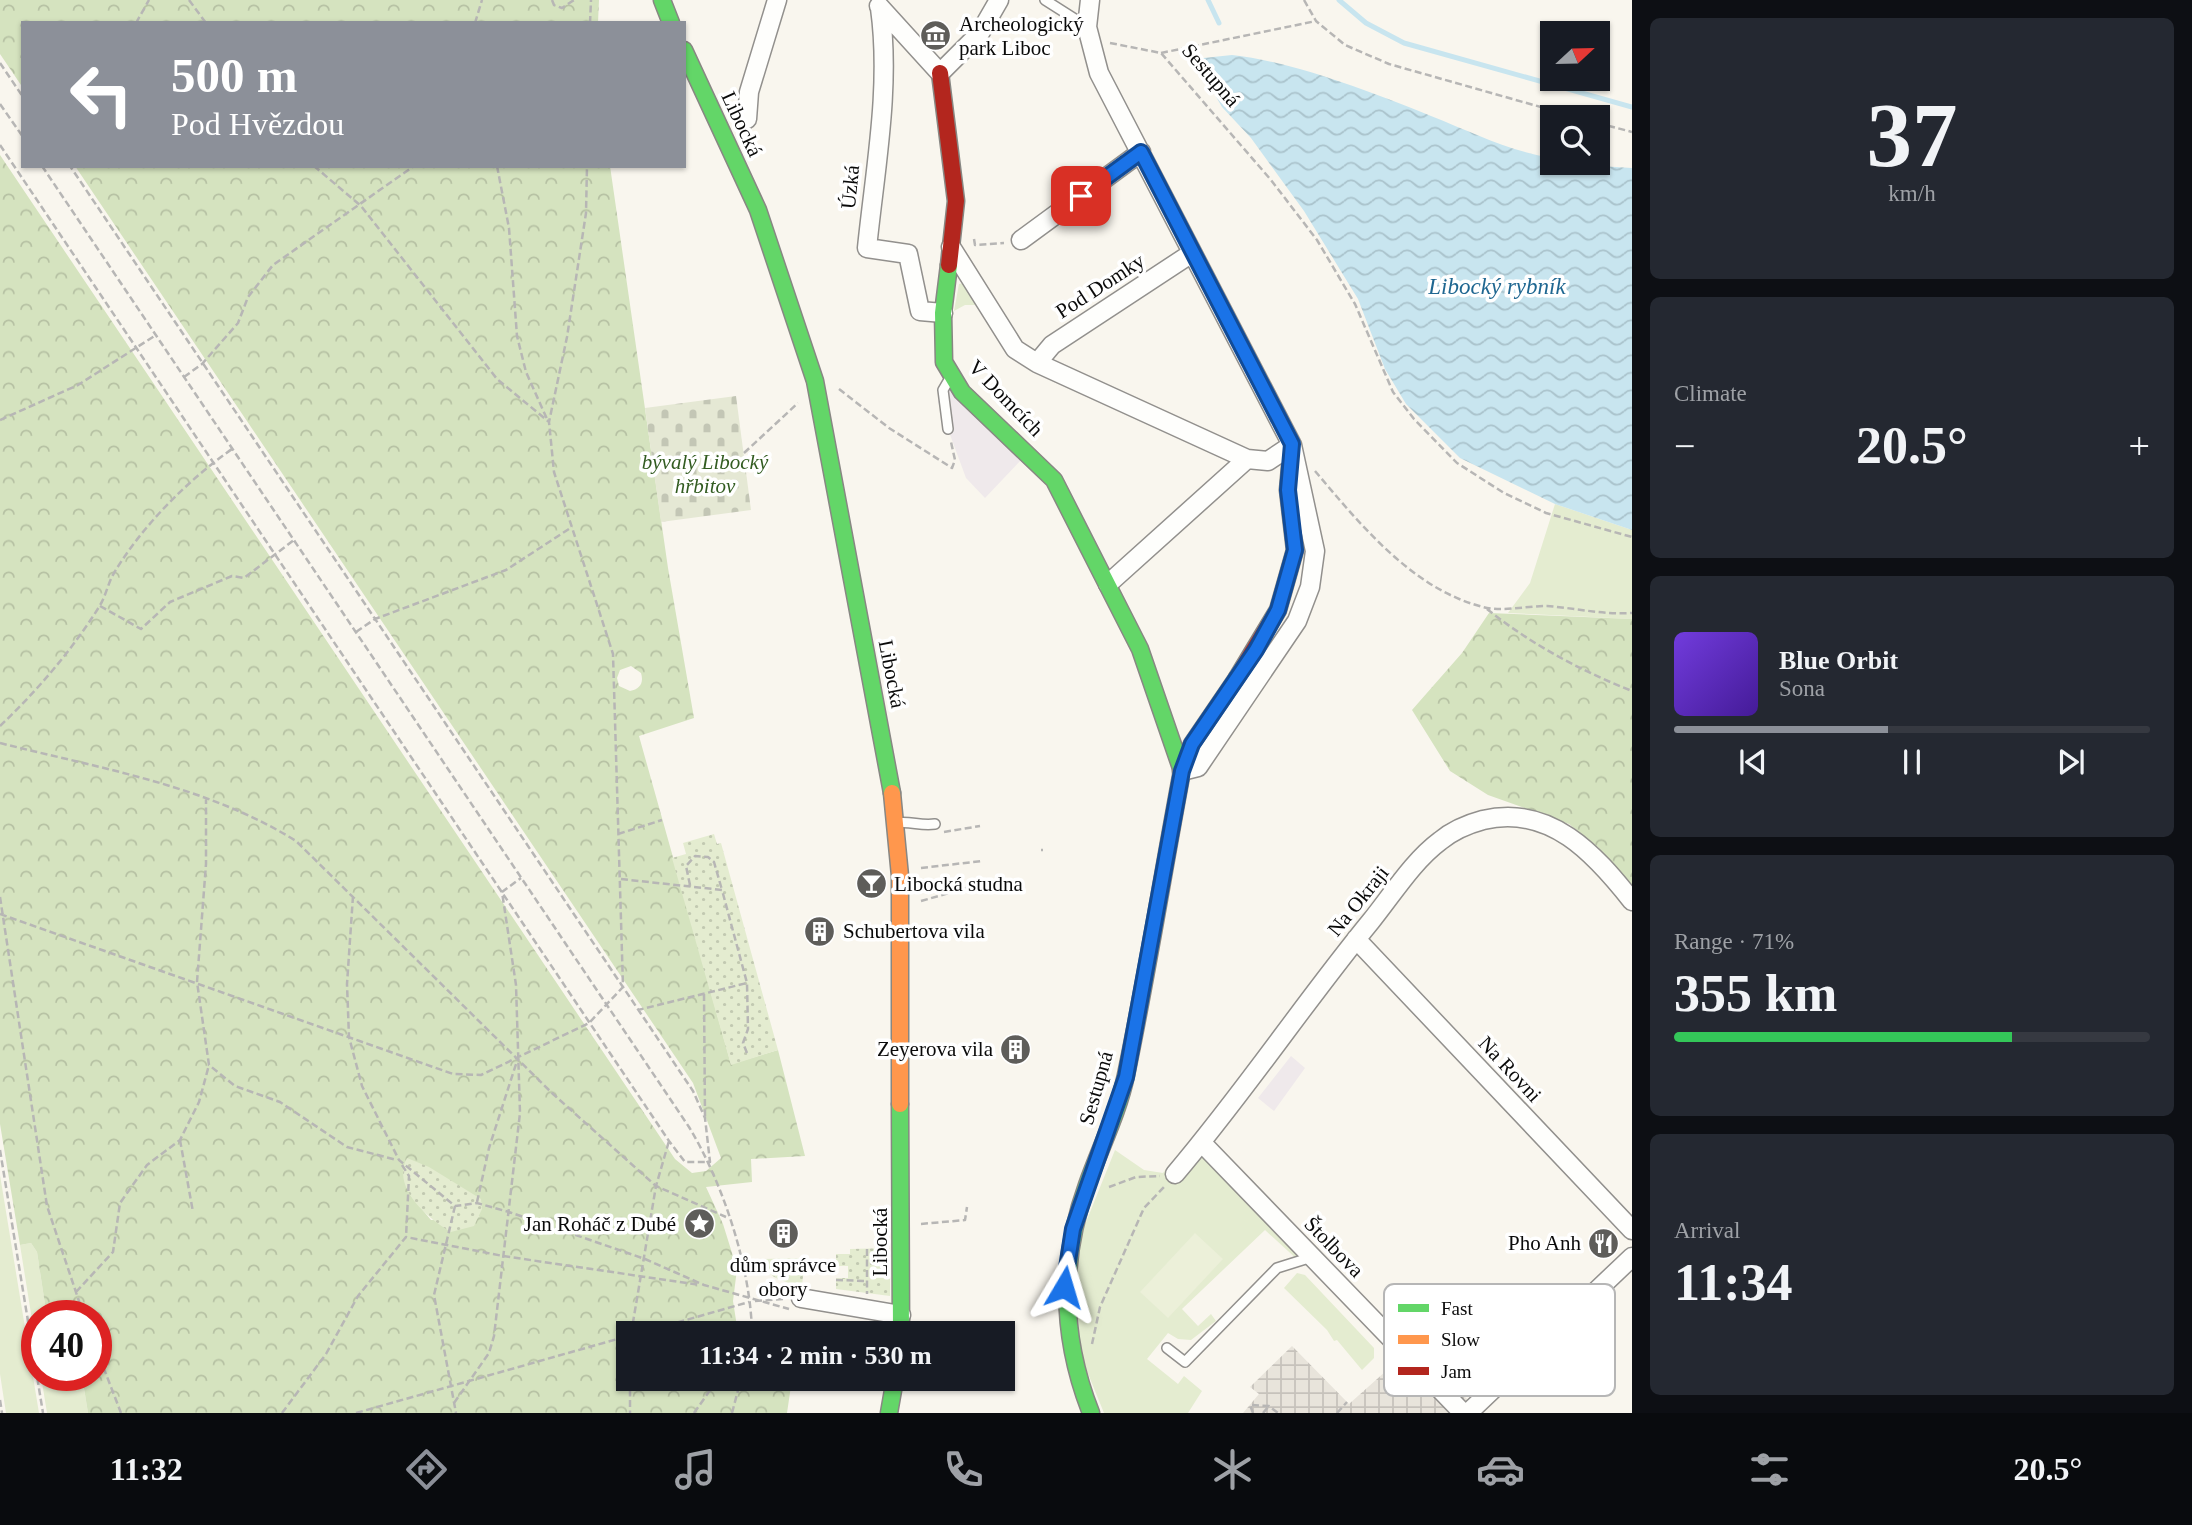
<!DOCTYPE html>
<html lang="en">
<head>
<meta charset="utf-8">
<style>
  :root { --surface:#171b24; --page:#242831; --text:#f1f3f6; --muted:#9ea1a6; --line:#363941; --accent:#8c9099 }
  body { margin:0; font-family:Georgia,serif; background:var(--page); color:var(--text); height:100vh; display:flex; flex-direction:column; font-size:26px; white-space:nowrap }
  * { box-sizing:border-box; margin:0 }
  p { font-size:23px; color:var(--muted) }
  .icon { flex:none; width:38px; height:38px; fill:none; stroke:currentColor; stroke-width:2; stroke-linecap:round; stroke-linejoin:round }
  .map { position:relative; flex:1; overflow:hidden }
  .details { display:flex; flex-direction:column; gap:18px; padding:18px; background:#0d0f14; width:560px }
  .details>* { flex:none }
  .hud { position:absolute; left:21px; top:21px; width:665px; height:147px; border-radius:0px; box-shadow:0 2px 5px #0004; background:#8c9099; color:#fff; overflow:hidden }
  .needle { width:46px; rotate:68deg }
  .controls { position:absolute; left:1540px; top:21px; display:grid; gap:14px }
  .controls a { display:grid; place-items:center; width:70px; height:70px; border-radius:0px; background:var(--surface); box-shadow:0 2px 5px #0004; font-size:35px }
  .speed { position:absolute; left:21px; top:1300px; display:flex; gap:14px; font-size:35px; font-weight:700; text-align:center }
  .speed>* { display:grid; place-content:center; width:91px; height:91px; border-radius:50%; background:var(--surface); box-shadow:0 2px 5px #0004; line-height:1 }
  .speed .limit { border:10px solid #d22; background:#fff; color:#111 }
  .pin { position:absolute; display:grid; place-items:center; width:60px; height:60px; color:#fff; margin:-30px; border-radius:14px; box-shadow:0 4px 10px #0006 }
  .me { position:absolute; width:77px; margin:-38px; rotate:7deg; stroke-linejoin:round; filter:drop-shadow(0 0 5px #0008) }
  .turn { display:flex; align-items:center; gap:24px; height:147px; padding:0 35px; font-size:32px }
  .turn .icon { width:91px; height:91px; stroke-width:2.5 }
  .turn b { display:block; font-size:49px; line-height:60px }
  .big { font-size:52px; font-weight:600; line-height:1.1 }
  .details .card { flex:1; display:flex; flex-direction:column; justify-content:center; gap:10px; min-width:0; padding:0 24px; border-radius:10px; background:var(--page) }
  .details .dial { align-items:center; gap:0 }
  .dial b { font-size:91px; line-height:1 }
  .song { display:flex; align-items:center; gap:21px }
  .cover { width:84px; height:84px; border-radius:10px; background:linear-gradient(135deg,hsl(260 70% 55%),hsl(260 70% 35%)) }
  .played { height:7px; border-radius:4px; background:linear-gradient(90deg,var(--accent) 45%,var(--line) 45%) }
  .keys { display:flex; justify-content:space-around; direction:ltr }
  .heat { display:flex; justify-content:space-between; align-items:center; font-size:38px; direction:ltr }
  .charge { height:10px; border-radius:5px; background:linear-gradient(90deg,#34c759 71%,var(--line) 0) }
  .trip { position:absolute; left:616px; top:1321px; width:399px; height:70px; border-radius:0px; background:var(--surface); box-shadow:0 2px 5px #0004; font-weight:600; line-height:70px; text-align:center }
  .tab-bar { display:flex; height:112px; justify-content:space-around; align-items:center; background:#090b0e; color:var(--muted) }
  .tab-bar .icon { width:49px; height:49px }
  .tab-bar .on { color:var(--accent) }
  .tab-bar b { font-size:32px; color:var(--text) }
  main { display:flex; flex:1; min-height:0 }
  .map>svg:first-child { display:block }
  .industrial { fill:#efe9eb }
  .grass { fill:#e4ecd0 }
  .forest { fill:url(#forest-crowns); fill-rule:evenodd }
  .cemetery { fill:url(#cemetery-stones) }
  .park { fill:url(#park-dots) }
  .pitch { fill:#ecf0d9 }
  .plaza { fill:url(#plaza-grid) }
  .water { fill:url(#water-waves) }
  .lines { fill:none; stroke-linecap:round; stroke-linejoin:round }
  .stream { stroke:#c8e5ef; stroke-width:5 }
  .lane-casing { stroke:#92908d; stroke-width:12 }
  .street-casing { stroke:#92908d; stroke-width:21 }
  .fast-casing { stroke:#888783; stroke-width:19 }
  .slow-casing { stroke:#888783; stroke-width:19 }
  .jam-casing { stroke:#888783; stroke-width:19 }
  .path { stroke:#b7b6b5; stroke-width:2.5; stroke-dasharray:7 3.5; stroke-linecap:butt }
  .lane { stroke:#fefefc; stroke-width:9 }
  .street { stroke:#fefefc; stroke-width:18 }
  .fast { stroke:#63d668; stroke-width:16 }
  .slow { stroke:#ff974d; stroke-width:16 }
  .jam { stroke:#b3261e; stroke-width:16 }
  .route-casing { stroke:#114b97; stroke-width:18 }
  .route { stroke:#1a73e8; stroke-width:12 }
  .labels { text-anchor:middle; dominant-baseline:central; stroke-width:7; stroke-linejoin:round; paint-order:stroke }
  .poi-label { font-size:21px; fill:#0a0a0a; stroke:#fff; text-anchor:start }
  .street-label { font-size:21px; fill:#0a0a0a; stroke:#fff }
  .park-label { font-size:21px; font-style:italic; fill:#325c21; stroke:#fff }
  .water-label { font-size:23px; font-style:italic; fill:#1f6791; stroke:#fff }
  .key { fill:#fff; stroke:#b6b6b6; stroke-width:2 }
  .key-label { font-size:19px; fill:#0a0a0a }
</style>
</head>
<body>
<main>
<div class="map">
<svg width="1632" height="1413" viewBox="0 0 1632 1413">
  <defs>
    <pattern id="forest-crowns" width="20" height="18" patternUnits="userSpaceOnUse" patternTransform="scale(1.75)"><rect width="20" height="18" fill="#d5e3bf"/><path d="M2 6a3 3 0 1 1 6 0M12 15a3 3 0 1 1 6 0" fill="none" stroke="#b6c1a3"/></pattern>
    <pattern id="cemetery-stones" width="16" height="16" patternUnits="userSpaceOnUse" patternTransform="scale(1.75)"><rect width="16" height="16" fill="#e5e8d4"/><path d="M2 7V4a2 2 0 0 1 4 0v3zM10 15v-3a2 2 0 0 1 4 0v3z" fill="#c3c6b5"/></pattern>
    <pattern id="park-dots" width="8" height="8" patternUnits="userSpaceOnUse" patternTransform="scale(1.75)"><rect width="8" height="8" fill="#e4ecd0"/><path d="M2 2h.1M6 6h.1" fill="none" stroke="#c2c9b1" stroke-width="1.8" stroke-linecap="round"/></pattern>
    <pattern id="plaza-grid" width="8" height="8" patternUnits="userSpaceOnUse" patternTransform="scale(1.75)"><rect width="8" height="8" fill="#e8e4db"/><path d="M0 4h8M4 0v8" fill="none" stroke="#c6c2bb"/></pattern>
    <pattern id="water-waves" width="16" height="10" patternUnits="userSpaceOnUse" patternTransform="scale(1.75)"><rect width="16" height="10" fill="#c8e5ef"/><path d="M0 5q4-4 8 0t8 0" fill="none" stroke="#aac3cc"/></pattern>
  </defs>
  <rect width="100%" height="100%" fill="#f9f6ee"/>
  <path class="industrial" d="M943 379 1022 459 985 498 966 478 938 402Z
    M1291 1056 1305 1068 1274 1111 1258 1098Z"/>
  <path class="grass" d="M964 283 979 305H965L954 311 959 284Z
    M1555 504 1632 530V619L1508 613 1530 583Z
    M1115 1150 1144 1170 1163 1173 1169 1165 1175 1174 1198 1158 1207 1157 1301 1256 1300 1262 1265 1230 1182 1309 1198 1326 1211 1314 1216 1321 1191 1340 1178 1339 1168 1333 1147 1359 1178 1384 1184 1376 1202 1391 1188 1413H1104L1078 1349 1074 1252Z
    M0 1175 39 1413H6L0 1374Z
    M31 1243 37 1252 46 1311 51 1316H37V1351L20 1245Z
    M1297 1273 1305 1275 1374 1348V1358L1362 1370 1337 1340 1334 1341 1327 1330 1284 1288Z
    M41 1376H82L88 1413H47Z"/>
  <path class="forest" d="M0 0H599L598 23H23V88L0 54Z
    M0 155 675 1159 692 1173 706 1171 721 1158 693 1083 75 166H610L668 568 694 718 639 736 731 1064 778 1050 805 1156 751 1159 752 1182 706 1187 723 1224 737 1269 733 1301 738 1333 628 1334V1379H792L787 1413H88L82 1376H96V1316H51L46 1311 37 1252 31 1243 20 1245 0 1124ZM631 666 641 673C644 683 640 689 630 691L619 686 617 678 620 670ZM411 1196 480 1217 431 1220Z
    M1489 613 1632 619V885L1598 847 1569 824 1488 795 1450 771 1412 710 1462 653Z"/>
  <path class="cemetery" d="M736 396 751 510 661 522 645 408Z"/>
  <path class="park" d="M714 834 717 844 721 843 778 1050 731 1065 672 858 686 854 683 843Z
    M407 1158 429 1167 481 1199 482 1209 474 1226 451 1232C428 1218 391 1188 407 1158Z
    M890 1248V1296L836 1289V1278H848V1266H836V1254H850V1249Z
    M805 1258 802 1286C783 1281 768 1280 761 1259Z"/>
  <path class="pitch" d="M1195 1233 1223 1259 1168 1318 1140 1292Z"/>
  <path class="plaza" d="M1292 1346 1349 1404 1414 1346 1481 1413H1243L1259 1394 1250 1387Z"/>
  <path class="water" d="M1232 55C1294 62 1372 92 1431 116 1474 133 1506 150 1552 158V163L1632 168V530L1555 504 1460 458 1406 404 1385 369 1358 299 1304 211 1251 138 1222 107 1194 59Z"/>
  <g class="lines">
    <path class="stream" d="M1208 0 1219 23
      M1339 0 1366 23 1404 43 1632 107"/>
    <defs>
      <path id="lane" d="M1045 0 1086 26
        M948 429 943 390 950 378
        M896 823C911 821 920 826 935 824
        M1167 1348 1185 1362 1277 1268 1312 1257"/>
      <path id="street" d="M1090 0 1087 27 1099 73 1292 445 1315 551 1310 587 1297 621 1198 767 1182 771
        M879 6 940 73 980 33 999 0
        M880 8C891 87 875 169 867 248L908 254 920 311 943 313
        M747 119 749 92 777 0
        M1021 240 1141 152
        M951 247 1015 349 1037 363 1247 459 1268 461 1292 445
        M1037 363 1052 345 1192 253
        M1108 584 1247 459
        M1356 939 1632 1230
        M1202 1143 1463 1413
        M1175 1174C1244 1093 1303 1004 1371 921 1392 895 1413 861 1440 841 1452 831 1468 824 1483 820 1550 804 1595 854 1632 901
        M801 1298 901 1315
        M1468 1413 1632 1257"/>
      <path id="fast" d="M662 0 671 23
        M684 50 758 210 815 381 892 793
        M949 265 943 313 944 362 962 392 1054 480 1140 649 1182 771
        M900 1104 901 1334
        M889 1413 895 1379
        M1091 1413C1061 1337 1059 1262 1087 1185 1100 1148 1118 1113 1126 1075 1147 974 1163 872 1182 771L1192 744 1237 678"/>
      <path id="slow" d="M892 793 900 876V1104"/>
      <path id="jam" d="M940 73 956 201 949 265
        M1237 678 1278 610 1295 550 1288 490 1292 445"/>
    </defs>
    <use href="#lane" class="lane-casing"/>
    <use href="#street" class="street-casing"/>
    <use href="#fast" class="fast-casing"/>
    <use href="#slow" class="slow-casing"/>
    <use href="#jam" class="jam-casing"/>
    <path class="path" d="M189 0 206 23
      M552 0 554 5 562 8 574 0
      M1304 0 1316 21 1345 45 1389 64 1576 117
      M136 23 149 0
      M475 23 482 0
      M590 23 591 0
      M1110 43 1161 53 1271 180 1317 240 1355 304 1393 392 1414 419 1457 463 1504 493 1546 513 1632 537
      M1161 53 1316 21
      M0 63 23 97
      M0 104 23 137
      M1598 123 1632 132
      M0 145 669 1141 685 1162H710L705 1118 693 1091 70 166
      M42 166 689 1127C723 1183 751 1268 752 1334
      M314 166 361 206 497 379 549 422
      M497 166 509 228 517 336 526 372 547 419
      M974 239 975 245 1004 243
      M184 377 202 364 238 323 248 297 273 265 414 166
      M839 389 889 428 952 468 955 460 951 442
      M0 420 78 385 156 335
      M744 453 798 403
      M1315 471C1360 524 1412 589 1483 607 1502 612 1526 606 1547 606 1575 608 1603 615 1632 613
      M100 606 141 629 170 602 232 576 244 578 294 540
      M1487 609C1529 643 1581 671 1632 691
      M356 632 375 619 506 570 572 527
      M0 726C37 691 72 650 99 607 106 596 108 583 114 573 142 526 188 480 232 449
      M0 743C99 768 208 786 296 841L553 1094 656 1186 726 1217
      M206 797V864L197 982 209 1065 235 1086 280 1102 347 1147 397 1160
      M944 832 980 826
      M618 834 662 820
      M1041 850H1043
      M921 868 982 861
      M621 879 722 890 747 983 638 1010
      M690 885 686 866 695 856 708 857 714 862 722 890
      M353 896 347 984 349 1037 362 1086 399 1160 455 1206 477 1203 509 1212 645 1259 704 1285 789 1309
      M0 897 47 1206 84 1316
      M921 901 984 883
      M0 914 453 1074 481 1075 589 1023 623 987 613 654 554 472 549 422 567 337 586 213 587 166
      M704 994 705 1117
      M747 1053 743 1043 748 1029 747 983
      M180 1140 193 1212
      M0 1150 43 1413
      M402 1165 409 1176 406 1237
      M1109 1187 1136 1177 1160 1176
      M477 1202 489 1148 517 1061
      M455 1206 434 1295 456 1413
      M921 1224 965 1220 967 1207
      M867 1249V1294
      M836 1280 867 1281
      M76 1292 113 1252 120 1203 147 1165 180 1140 199 1102 209 1065
      M755 1301 784 1299
      M631 1334 656 1186 669 1141
      M637 1334 749 1302
      M1092 1344 1100 1307 1144 1208 1164 1187
      M96 1348 121 1413
      M630 1379V1413
      M0 1400 2 1413
      M454 1403 489 1353 494 1336 520 1113 516 985 502 892 521 878
      M282 1413 326 1354 358 1296 406 1237 503 1256 700 1285
      M356 1413 628 1336
      M694 1413 718 1379
      M732 1413 741 1379
      M1253 1413 1250 1405 1269 1406 1278 1413
      M1263 1413 1269 1406
      M1337 1413 1347 1402"/>
    <use href="#lane" class="lane"/>
    <use href="#street" class="street"/>
    <use href="#fast" class="fast"/>
    <use href="#slow" class="slow"/>
    <use href="#jam" class="jam"/>
  </g>
  <g class="lines">
    <defs>
      <path id="route" d="M1064 1287 1073 1229 1126 1077 1182 771 1192 744 1256 650 1278 610 1295 550 1288 490 1292 444 1141 152 1081 196"/>
    </defs>
    <use href="#route" class="route-casing"/>
    <use href="#route" class="route"/>
  </g>
  <defs>
    <symbol id="museum-disc" viewBox="-11 -11 22 22"><circle r="9.5" fill="#5e5d5a" stroke="#fff"/><path d="M0-6L6-3V-2H-6V-3ZM-5-1h2V3h-2ZM-1-1h2V3h-2ZM3-1h2V3H3ZM-6 4H6V6H-6Z" fill="#fff"/></symbol>
    <symbol id="bar-disc" viewBox="-11 -11 22 22"><circle r="9.5" fill="#5e5d5a" stroke="#fff"/><path d="M-6-5H6L.8 .8V4.5H3.5V6h-7V4.5H-.8V.8Z" fill="#fff"/></symbol>
    <symbol id="building-disc" viewBox="-11 -11 22 22"><circle r="9.5" fill="#5e5d5a" stroke="#fff"/><path d="M-4-6H4V6H1V3H-1V6H-4ZM-2.5-4.3h1.7v1.8h-1.7ZM.8-4.3h1.7v1.8H.8ZM-2.5-1h1.7V.8h-1.7ZM.8-1h1.7V.8H.8Z" fill="#fff"/></symbol>
    <symbol id="sight-disc" viewBox="-11 -11 22 22"><circle r="9.5" fill="#5e5d5a" stroke="#fff"/><path d="M0-6L1.8-2.2L6-1.7L2.9 1.2L3.7 5.4L0 3.3L-3.7 5.4L-2.9 1.2L-6-1.7L-1.8-2.2Z" fill="#fff"/></symbol>
    <symbol id="restaurant-disc" viewBox="-11 -11 22 22"><circle r="9.5" fill="#5e5d5a" stroke="#fff"/><path d="M-5-6h1v4h1v-4h1v4h1v-4h1v5L-1.5 .5V6h-2V.5L-5-1ZM5-6V6H3V1.5H1.5Q1.5-4 5-6Z" fill="#fff"/></symbol>
  </defs>
  <g fill-rule="evenodd">
    <use href="#museum-disc" x="918" y="18" width="35" height="35"/>
    <use href="#bar-disc" x="854" y="866" width="35" height="35"/>
    <use href="#building-disc" x="802" y="914" width="35" height="35"/>
    <use href="#building-disc" x="998" y="1032" width="35" height="35"/>
    <use href="#sight-disc" x="682" y="1206" width="35" height="35"/>
    <use href="#building-disc" x="766" y="1216" width="35" height="35"/>
    <use href="#restaurant-disc" x="1586" y="1226" width="35" height="35"/>
  </g>
  <g class="labels">
    <g class="poi-label">
      <text x="959" y="24">Archeologický<tspan x="959" dy="24">park Liboc</tspan></text>
      <text x="894" y="884">Libocká studna</text>
      <text x="843" y="931">Schubertova vila</text>
      <text x="993" y="1049" text-anchor="end">Zeyerova vila</text>
      <text x="676" y="1224" text-anchor="end">Jan Roháč z Dubé</text>
      <text x="1581" y="1243" text-anchor="end">Pho Anh</text>
      <text x="783" y="1265" text-anchor="middle">dům správce<tspan x="783" dy="24">obory</tspan></text>
    </g>
    <g class="street-label">
      <text transform="translate(1211 75) rotate(49)">Sestupná</text>
      <text transform="translate(742 124) rotate(65)">Libocká</text>
      <text transform="translate(850 187) rotate(-84)">Úzká</text>
      <text transform="translate(1100 286) rotate(-33)">Pod Domky</text>
      <text transform="translate(1006 398) rotate(46)">V Domcích</text>
      <text transform="translate(892 674) rotate(79)">Libocká</text>
      <text transform="translate(1358 901) rotate(-51)">Na Okraji</text>
      <text transform="translate(1510 1069) rotate(47)">Na Rovni</text>
      <text transform="translate(1096 1088) rotate(-74)">Sestupná</text>
      <text transform="translate(880 1242) rotate(-90)">Libocká</text>
      <text transform="translate(1334 1247) rotate(46)">Štolbova</text>
    </g>
    <g class="park-label">
      <text x="705" y="462">bývalý Libocký<tspan x="705" dy="24">hřbitov</tspan></text>
    </g>
    <g class="water-label">
      <text x="1497" y="286">Libocký rybník</text>
    </g>
  </g>
  <rect x="1384" y="1284" width="231" height="112" rx="10" class="key"/>
  <rect x="1398" y="1304" width="31" height="8" fill="#63d668"/>
  <rect x="1398" y="1335" width="31" height="9" fill="#ff974d"/>
  <rect x="1398" y="1367" width="31" height="8" fill="#b3261e"/>
  <g class="key-label">
    <text x="1441" y="1315">Fast</text>
    <text x="1441" y="1346">Slow</text>
    <text x="1441" y="1378">Jam</text>
  </g>
</svg>
<div class="controls">
<a><svg class="needle" viewBox="-14 -14 28 28"><path d="M0-13l5 13h-10z" fill="#e53935"/><path d="M0 13l5-13h-10z" fill="#9ea1a6"/></svg></a>
<a><svg class="icon" aria-label="search" viewBox="0 0 24 24"><circle cx="10" cy="10" r="6"/><path d="M15 15l6 6"/></svg></a>
</div>
<div class="speed"><div class="limit">40</div></div>
<div class="pin" style="left:1081px;top:196px;background:#d93025"><svg class="icon" aria-label="arrive" viewBox="0 0 24 24"><path d="M6 21V4h12l-3 4 3 4H6"/></svg></div>
<svg class="me" style="left:1064px;top:1287px" viewBox="-20 -20 40 40"><path d="M0-17L14 15 0 8-14 15z" fill="#1a73e8" stroke="#fff" stroke-width="4"/></svg>
<div class="trip">11:34 · 2 min · 530 m</div>
<div class="hud">
<div class="turn"><svg class="icon" aria-label="left" viewBox="0 0 24 24"><path d="M17 20v-9H6M10 6l-5 5 5 5"/></svg><div><b>500 m</b>Pod Hvězdou</div></div>
</div>
</div>
<section class="details">
<div class="card dial"><b>37</b><p>km/h</p></div>
<div class="card"><p>Climate</p>
<div class="heat"><a>−</a><b class="big">20.5°</b><a>+</a></div>
</div>
<div class="card">
<div class="song"><i class="cover"></i><div><b>Blue Orbit</b><p>Sona</p></div></div>
<div class="played"></div>
<div class="keys"><svg class="icon" aria-label="previous" viewBox="0 0 24 24"><path d="M18 5L8 12l10 7zM5 5v14"/></svg><svg class="icon" aria-label="pause" viewBox="0 0 24 24"><path d="M8 5v14M16 5v14"/></svg><svg class="icon" aria-label="next" viewBox="0 0 24 24"><path d="M6 5l10 7-10 7zM19 5v14"/></svg></div>
</div>
<div class="card"><p>Range · 71%</p><b class="big">355 km</b><div class="charge"></div></div>
<div class="card"><p>Arrival</p><b class="big">11:34</b></div>
</section>
</main>
<nav class="tab-bar">
<b>11:32</b>
<svg class="icon on" aria-label="directions" viewBox="0 0 24 24"><path d="M12 3l9 9-9 9-9-9zM9 14v-3h6M13 9l2 2-2 2"/></svg>
<svg class="icon" aria-label="music" viewBox="0 0 24 24"><path d="M9 18V5l10-2v13"/><circle cx="6" cy="18" r="3"/><circle cx="16" cy="16" r="3"/></svg>
<svg class="icon" aria-label="phone" viewBox="0 0 24 24"><path d="M5 4h4l2 5-3 2q2 4 5 5l2-3 5 2v4C11 20 4 13 5 4z"/></svg>
<svg class="icon" aria-label="climate" viewBox="0 0 24 24"><path d="M12 3v18M4 7l16 10M4 17L20 7"/></svg>
<svg class="icon" aria-label="car" viewBox="0 0 24 24"><path d="M5 17H2v-5l4-1 3-4h7l3 4 3 1v5h-3M9 17h6M6 11h13"/><circle cx="7" cy="17" r="2"/><circle cx="17" cy="17" r="2"/></svg>
<svg class="icon" aria-label="filters" viewBox="0 0 24 24"><path d="M4 7h16M4 17h16"/><circle cx="9" cy="7" r="2"/><circle cx="15" cy="17" r="2"/></svg>
<b>20.5°</b>
</nav>
</body>
</html>
